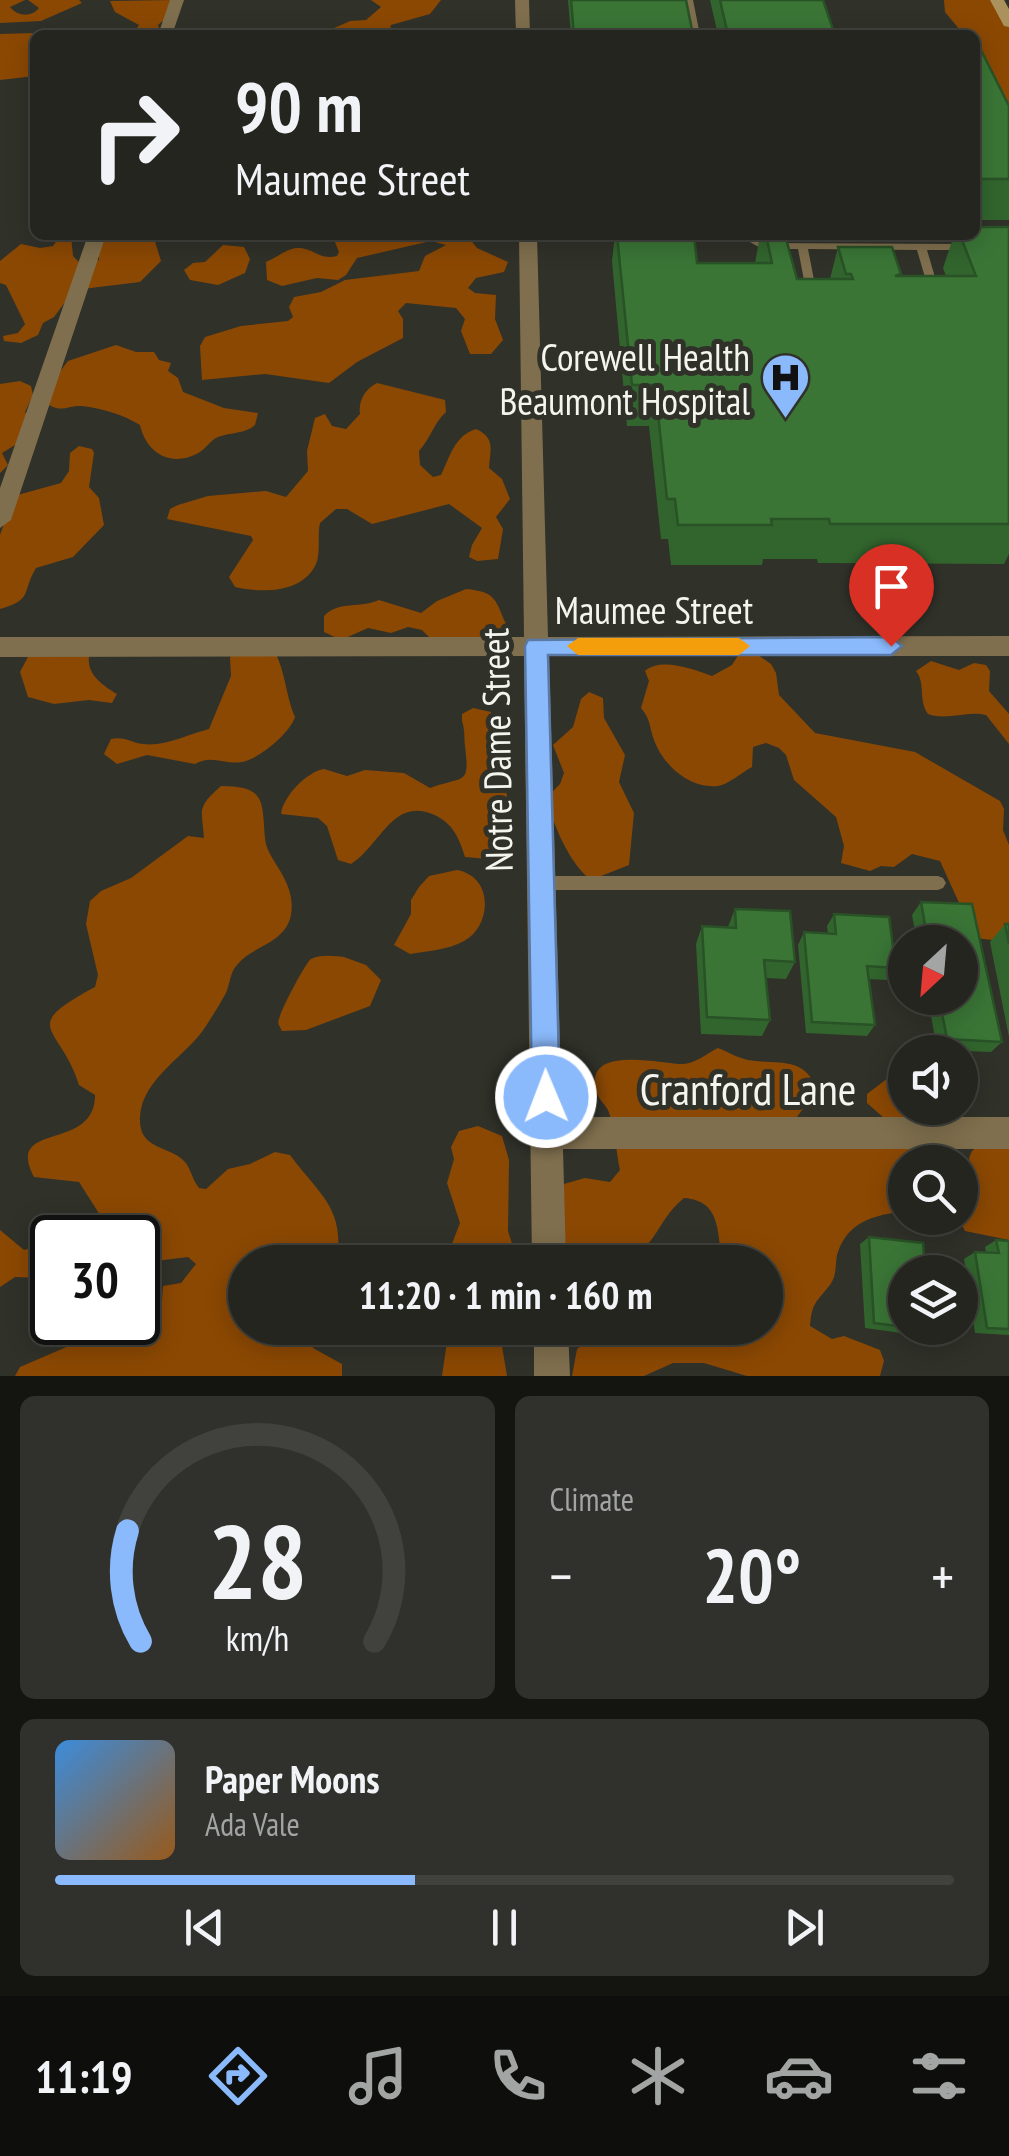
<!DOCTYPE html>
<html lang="en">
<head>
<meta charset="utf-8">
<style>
  :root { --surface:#24251f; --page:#30312c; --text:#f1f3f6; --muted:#a3a5a4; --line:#41423d; --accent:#8abafc }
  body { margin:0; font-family:"PT Sans Narrow",sans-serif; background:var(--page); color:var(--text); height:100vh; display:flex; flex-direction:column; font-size:38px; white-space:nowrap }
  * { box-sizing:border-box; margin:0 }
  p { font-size:32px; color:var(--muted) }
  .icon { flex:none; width:55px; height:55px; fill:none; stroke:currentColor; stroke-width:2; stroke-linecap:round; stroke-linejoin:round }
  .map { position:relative; height:1376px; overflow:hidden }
  .details { display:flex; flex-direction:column; gap:20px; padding:20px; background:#141411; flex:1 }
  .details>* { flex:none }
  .banner { position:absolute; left:30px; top:30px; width:950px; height:210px; border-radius:15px; box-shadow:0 5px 25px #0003,0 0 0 2px var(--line); background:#24251f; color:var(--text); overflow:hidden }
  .needle { width:65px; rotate:206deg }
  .tools { position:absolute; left:888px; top:925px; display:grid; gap:20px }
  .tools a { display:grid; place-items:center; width:90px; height:90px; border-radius:50%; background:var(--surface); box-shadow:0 5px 25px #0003,0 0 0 2px var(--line); font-size:50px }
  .speed { position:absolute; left:30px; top:1215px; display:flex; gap:20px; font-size:50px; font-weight:700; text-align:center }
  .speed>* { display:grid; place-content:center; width:130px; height:130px; border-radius:50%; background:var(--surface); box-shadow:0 5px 25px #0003,0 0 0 2px var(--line); line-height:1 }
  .speed .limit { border:5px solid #111; border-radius:15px; background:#fff; color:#111 }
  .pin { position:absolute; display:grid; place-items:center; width:85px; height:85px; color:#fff; margin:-102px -42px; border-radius:50% 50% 50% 0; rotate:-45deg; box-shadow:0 0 10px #0007 }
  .pin .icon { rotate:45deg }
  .me { position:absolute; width:110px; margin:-55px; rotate:359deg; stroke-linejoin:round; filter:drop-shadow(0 0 8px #0008) }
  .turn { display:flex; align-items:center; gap:35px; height:210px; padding:0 40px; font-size:45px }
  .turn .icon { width:130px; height:130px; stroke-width:2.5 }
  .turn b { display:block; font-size:70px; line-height:85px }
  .big { font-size:75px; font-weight:700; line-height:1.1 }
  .details .widget { flex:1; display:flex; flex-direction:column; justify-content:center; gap:15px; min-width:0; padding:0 35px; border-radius:15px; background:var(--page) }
  .details .dial { align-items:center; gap:0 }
  .dial svg { height:260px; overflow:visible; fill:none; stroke:var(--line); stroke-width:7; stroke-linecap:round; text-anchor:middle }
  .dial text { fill:var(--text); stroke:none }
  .song { display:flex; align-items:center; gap:30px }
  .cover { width:120px; height:120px; border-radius:15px; background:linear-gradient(135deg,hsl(210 70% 55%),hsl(30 70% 35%)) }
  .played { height:10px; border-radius:5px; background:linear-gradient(90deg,var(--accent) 40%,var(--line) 40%) }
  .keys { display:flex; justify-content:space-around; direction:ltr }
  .heat { display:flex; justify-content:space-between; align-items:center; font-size:55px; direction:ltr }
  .details .tiles { flex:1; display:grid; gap:20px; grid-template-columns:1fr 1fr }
  .widget:last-child { grid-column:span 2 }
  .trip { position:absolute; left:228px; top:1245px; width:555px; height:100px; border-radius:50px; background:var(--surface); box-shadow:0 5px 25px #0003,0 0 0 2px var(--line); font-weight:700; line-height:100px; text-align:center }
  .tab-bar { display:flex; height:160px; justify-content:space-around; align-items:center; background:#0e0f0c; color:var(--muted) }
  .tab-bar .icon { width:70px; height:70px }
  .tab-bar .current { color:var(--accent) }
  .tab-bar b { font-size:45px; color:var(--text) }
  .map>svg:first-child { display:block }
  .forest { fill:#8b4803 }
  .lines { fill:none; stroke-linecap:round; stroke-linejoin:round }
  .lane { fill:#7f6f4e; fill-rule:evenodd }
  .street { fill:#7f6f4e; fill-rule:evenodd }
  .secondary { fill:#ab925c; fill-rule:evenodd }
  .wall { fill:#32652e }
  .building { fill:#3a7536; stroke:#295226; stroke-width:2.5 }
  .route { fill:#8abafc; stroke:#5a79a4; stroke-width:2.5 }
  .slow { fill:#f59e0b }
  .labels { text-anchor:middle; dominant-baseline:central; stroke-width:10; stroke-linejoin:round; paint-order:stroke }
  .poi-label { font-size:38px; fill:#f4f5ef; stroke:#303129; text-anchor:end }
  .street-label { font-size:38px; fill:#f4f5ef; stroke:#303129 }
  .near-street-label { font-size:45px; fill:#f4f5ef; stroke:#303129 }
</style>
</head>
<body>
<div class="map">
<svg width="1009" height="1376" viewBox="0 0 1009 1376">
  <rect width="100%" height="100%" fill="#303129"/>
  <path class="forest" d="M0 0H25L10 7C17 16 31 18 39 8L28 0H79L82 3 41 21 0 23Z
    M173 0 166 18 158 25 161 35H132L139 25 115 12 110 1Z
    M371 0H441L430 14 391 25 388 35H318L350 21 366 20 381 7Z
    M944 0H1004L1009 14V123L975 65V35H964L945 12Z
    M35 33V76L0 80V34Z
    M53 235H71L73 256 79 262 99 260 98 235H153L161 261 140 282 74 290 54 317 43 323 38 335 21 343 4 341 3 336 18 333 25 324 6 285 0 283V261L21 244 40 248 53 246 58 239Z
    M332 235H475L470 239 477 248 508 262 504 272 476 278 468 288 475 293 496 295 495 319 503 340 491 354H470L461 331 465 319 456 308 406 303 398 311 403 319V338L357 362 329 383 265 374 202 380 200 346 205 337 241 326 288 321 293 317 289 307 294 297 321 292 345 280 419 271 425 256 446 245 431 241 357 258 346 275 338 280 317 278 282 286 267 280 266 262C276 258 286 249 297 248 313 247 320 261 337 256L339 252Z
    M223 245 244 247 250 259 245 273 218 285 190 280 184 270 193 263 205 262Z
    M116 345 136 352H154L159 360 171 363 168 371 178 378 183 392 224 408 258 413 255 425C245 434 231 432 218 437 211 440 206 448 200 452 172 469 146 453 140 425 124 415 101 408 82 406 68 405 63 413 49 405L52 382 68 361Z
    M20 381 31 386 33 395 25 412 31 423 28 437 2 453 8 465 0 473V384Z
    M377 383 445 400 446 412C433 424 431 438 419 451L420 465 433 477 441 475C450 457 454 436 476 429 496 438 490 450 489 468L502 479 510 499 496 517 503 529 498 559 477 561 469 557 472 545 482 528 449 504 372 524 347 509H336L320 523C317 536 321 552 316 564 302 594 261 593 235 587L229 577 253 540 251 536 167 519 170 509 178 505 208 496 266 491 286 497 308 471 307 451 315 418 325 414 332 426 346 429 360 414C358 401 365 389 377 383Z
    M79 446 92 449 94 453 89 487 99 498 104 525 73 557 36 568C21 593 34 599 0 609V535L14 496 61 483 69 471 70 453Z
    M466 589C497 592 495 600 506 624L485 641 440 648 422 630 408 627 391 633 368 628 341 640 324 632V616C340 600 359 609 379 600L421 613 437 601Z
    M236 645 274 650C286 673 285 693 295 717 290 733 259 759 242 762 225 765 212 754 195 764L147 755 117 764 104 754 111 739C125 736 131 743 143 744 164 747 189 734 209 729L231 676 230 658Z
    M90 651C84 673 101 684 117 694L112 703 89 700 54 704 28 697 20 672 30 653Z
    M739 654 758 655 771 664 776 673 779 695 815 733 915 752 1000 801 1004 809 1003 830 1009 845V942L975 938 940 861 912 854 894 867 881 866 870 871 841 863 844 846 836 817 794 780 786 755 779 748 766 743 753 747 752 767C742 772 728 785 718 786 688 789 661 763 653 737 649 724 650 719 641 708L649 681 645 671C661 657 693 669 712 676L732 665Z
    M931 661 959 670 974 663 986 665 990 671 989 691 1009 714V744L986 715C966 710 948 721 928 714 918 700 926 684 916 671Z
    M589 692 603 698 604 718 625 755 619 782 634 813 629 865 591 880C570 865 551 821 547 797L560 784 564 773 553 745 573 727 581 699Z
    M473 708 491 712 490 760 502 779 513 815 505 846 489 859 465 857C459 837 452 822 432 814 392 798 380 846 351 864L338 860 327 826 318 818 281 814C283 797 306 772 324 769L347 776 365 770 404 773 430 788C464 775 470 787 465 746 464 737 465 730 462 721V714Z
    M221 786C266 786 262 801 265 838 266 860 297 880 291 915 285 944 253 945 237 965 230 972 230 984 226 993 220 1004 213 1015 206 1026 187 1056 142 1078 140 1117 138 1151 171 1145 185 1162 191 1169 192 1179 199 1188L206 1189 228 1169 250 1164 275 1152 290 1155C318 1193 345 1208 337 1259L335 1262H245V1328H307L313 1348 342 1364V1376H15L20 1367 122 1323H155L161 1315 163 1286 181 1283 196 1264 188 1257 156 1261 130 1230 100 1215 79 1182 34 1177C4 1120 95 1153 95 1095L79 1085C60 1024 17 1029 95 987L98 975 86 924 90 901 101 891 131 878 188 836 204 838C202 809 196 808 221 786Z
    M457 870C495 877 491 927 464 941 448 950 427 951 410 954L394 945 411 914V900L419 887 429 876Z
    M344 957 366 965 381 980 370 1006 306 1030 282 1031C278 1023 277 1024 280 1016 282 1008 306 962 311 959 320 954 334 956 344 957Z
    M718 1048C728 1052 738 1058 748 1060 776 1065 805 1055 817 1090L791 1125 918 1143 942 1154 944 1162H905V1211C875 1215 847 1221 837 1255 835 1266 837 1277 829 1286 816 1303 812 1302 810 1326L832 1339 844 1336 880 1350 884 1361 880 1376H747L704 1363H673L644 1376H572L577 1349 604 1328H765V1262H723C716 1234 723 1201 684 1198 652 1224 658 1257 610 1260 588 1262 578 1258 561 1244L564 1184 585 1178 610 1182 620 1170C616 1152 615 1127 608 1110 604 1103 597 1098 596 1090 584 1044 662 1064 683 1064 694 1064 708 1053 718 1048Z
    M888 1078H905V1108H924L916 1125 884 1118 867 1103V1094Z
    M478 1126 502 1136 509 1160 508 1231 518 1262H445L460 1223 447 1183 454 1159 451 1147 459 1131Z
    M1009 1135V1240L965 1231 962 1225 973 1172 969 1158 972 1151 982 1142Z
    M0 1230 24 1250 49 1243 52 1246 51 1269 40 1278 15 1277 0 1287Z
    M449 1328H499L507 1376H442Z"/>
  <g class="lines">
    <path class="lane" d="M685 0H693L700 35H692Z
      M738 235H750L764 243 968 244 973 247 968 250H927L937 284 936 292 931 295 926 292 927 284 917 250 808 249 814 280 820 293 815 296 811 295 804 280 798 249H762Z
      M541 876H938L943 878 946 883 943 888 938 890H541L536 888 533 883 536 878Z"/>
    <path class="street" d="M170 0H184L172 35H158Z
      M515 0H529L530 35H516Z
      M88 235H106L11 520 0 528V488Z
      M519 235H537L548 637 1009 636V656H549L562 1117H1009V1149H563L566 1262H532L524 656 0 657V637H524Z
      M534 1328H568L570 1376H534Z"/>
    <path class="secondary" d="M990 0H1004L1009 9V27L1004 26Z"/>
  </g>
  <path class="wall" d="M568 0H686L693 35H571Z
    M710 0H823L835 35H718Z
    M975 50 1009 106V220H975Z
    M1009 227V554L1004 564 818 563 817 559H763L762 565H671L668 539H661L649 426H627L612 261 615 235H694L697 263H755L760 235H785L797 279H830L838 247 901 274 900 276H946L943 268 954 235H975Z
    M921 902 972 904 1002 1042 991 1052 937 1050 928 998H960V942H917L912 915Z
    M735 909 795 962 786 979 766 978 770 1020 762 1036 701 1034 696 944 702 926 728 927Z
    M834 914 896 968 888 980 868 979 875 1025 867 1036 806 1033 798 945 804 932 828 934 827 926Z
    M1005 924H1009V1037L990 942Z
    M869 1237 924 1256 963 1334 952 1340 865 1328 860 1244Z
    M996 1240 1009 1241V1335L975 1333 964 1259 975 1252H986L985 1247Z"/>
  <path class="building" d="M571 0H686L693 35H574Z
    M720 0H823L835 35H728Z
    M975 50H981L1009 106V179H975Z
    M975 227H1009V524H830L829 519H771L772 525H678L675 499H667L655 385H632L617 235H694L697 263H772L766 235H785L797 279H853L851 274H846L838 247H892L901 274 895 276H976L960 235H975Z
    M921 902 972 904 1002 1042 947 1039 939 998H960V942H928Z
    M735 909 790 911 795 962 764 960 770 1020 707 1017 702 926 736 928Z
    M834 914 889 917 896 968 867 966 875 1025 812 1022 804 932 836 934Z
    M1005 924H1009V944Z
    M869 1237 923 1243 924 1256 956 1260 957 1272H905V1327L874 1323Z
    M996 1240 1009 1241V1329L987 1328 975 1252 999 1253Z
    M960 1303 963 1334 908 1328H960Z"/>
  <path class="route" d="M891 637 902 646 891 655H548L560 1097 556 1107 546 1111 536 1107 532 1097 525 646 528 640Z"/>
  <path class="slow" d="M578 638H739L750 646 739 655H578L567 646Z"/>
  <defs>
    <symbol id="hospital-pin" viewBox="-11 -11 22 30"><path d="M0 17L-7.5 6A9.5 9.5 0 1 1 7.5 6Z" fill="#8abafc" stroke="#303129"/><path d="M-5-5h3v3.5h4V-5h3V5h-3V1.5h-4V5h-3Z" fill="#111"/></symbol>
  </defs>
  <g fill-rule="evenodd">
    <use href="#hospital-pin" x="758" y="350" width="55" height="75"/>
  </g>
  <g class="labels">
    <g class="poi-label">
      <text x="750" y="356">Corewell Health<tspan x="750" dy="44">Beaumont Hospital</tspan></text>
    </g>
    <g class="street-label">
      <text x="654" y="609">Maumee Street</text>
      <text transform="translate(496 750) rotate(-91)">Notre Dame Street</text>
    </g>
    <g class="near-street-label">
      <text x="748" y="1088">Cranford Lane</text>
    </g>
  </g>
</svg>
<div class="tools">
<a><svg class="needle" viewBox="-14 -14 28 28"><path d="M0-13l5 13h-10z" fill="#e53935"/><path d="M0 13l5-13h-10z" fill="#a3a5a4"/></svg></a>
<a><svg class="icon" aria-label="sound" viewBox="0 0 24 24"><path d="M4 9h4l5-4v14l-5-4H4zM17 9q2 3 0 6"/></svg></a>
<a><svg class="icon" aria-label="search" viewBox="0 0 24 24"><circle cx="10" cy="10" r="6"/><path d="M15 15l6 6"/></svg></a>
<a><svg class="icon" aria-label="layers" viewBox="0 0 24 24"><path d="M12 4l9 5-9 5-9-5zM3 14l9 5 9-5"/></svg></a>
</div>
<div class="speed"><div class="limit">30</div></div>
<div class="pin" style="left:891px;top:646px;background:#d93025"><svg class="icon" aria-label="arrive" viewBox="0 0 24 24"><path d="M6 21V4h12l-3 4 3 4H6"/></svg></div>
<svg class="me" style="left:546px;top:1097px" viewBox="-20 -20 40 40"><circle r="17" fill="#8abafc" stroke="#fff" stroke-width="3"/><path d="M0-11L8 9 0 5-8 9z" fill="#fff"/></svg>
<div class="trip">11:20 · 1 min · 160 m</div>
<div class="banner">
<div class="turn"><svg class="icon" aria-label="right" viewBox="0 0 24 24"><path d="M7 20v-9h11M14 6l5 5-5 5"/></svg><div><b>90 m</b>Maumee Street</div></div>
</div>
</div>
<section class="details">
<div class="tiles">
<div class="widget dial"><svg viewBox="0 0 100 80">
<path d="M14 69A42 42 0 1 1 86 69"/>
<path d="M14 69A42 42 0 0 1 10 35" stroke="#8abafc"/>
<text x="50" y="56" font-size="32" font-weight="700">28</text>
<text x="50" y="72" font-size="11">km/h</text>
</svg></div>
<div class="widget"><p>Climate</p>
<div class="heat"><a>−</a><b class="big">20°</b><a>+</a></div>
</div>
<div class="widget">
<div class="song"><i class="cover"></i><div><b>Paper Moons</b><p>Ada Vale</p></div></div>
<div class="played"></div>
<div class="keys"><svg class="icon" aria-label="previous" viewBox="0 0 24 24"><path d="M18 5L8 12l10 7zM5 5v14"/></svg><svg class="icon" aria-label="pause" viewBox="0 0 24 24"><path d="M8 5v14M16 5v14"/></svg><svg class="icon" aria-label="next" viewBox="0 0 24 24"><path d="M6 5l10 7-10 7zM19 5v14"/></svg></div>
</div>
</div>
</section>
<nav class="tab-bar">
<b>11:19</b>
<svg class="icon current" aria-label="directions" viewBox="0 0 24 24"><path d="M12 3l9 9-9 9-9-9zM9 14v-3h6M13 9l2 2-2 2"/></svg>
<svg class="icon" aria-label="music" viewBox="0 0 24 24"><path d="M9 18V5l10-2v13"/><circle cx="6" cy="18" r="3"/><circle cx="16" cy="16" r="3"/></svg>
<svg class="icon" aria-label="phone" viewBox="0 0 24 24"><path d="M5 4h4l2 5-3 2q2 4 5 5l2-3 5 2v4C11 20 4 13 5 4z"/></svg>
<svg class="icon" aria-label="climate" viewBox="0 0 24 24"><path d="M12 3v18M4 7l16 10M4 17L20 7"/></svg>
<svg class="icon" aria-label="car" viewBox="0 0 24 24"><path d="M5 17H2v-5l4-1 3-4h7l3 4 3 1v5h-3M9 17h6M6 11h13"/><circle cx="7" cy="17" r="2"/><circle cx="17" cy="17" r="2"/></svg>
<svg class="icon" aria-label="filters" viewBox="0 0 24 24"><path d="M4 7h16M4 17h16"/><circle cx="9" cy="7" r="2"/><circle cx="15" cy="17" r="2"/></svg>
</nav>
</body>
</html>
